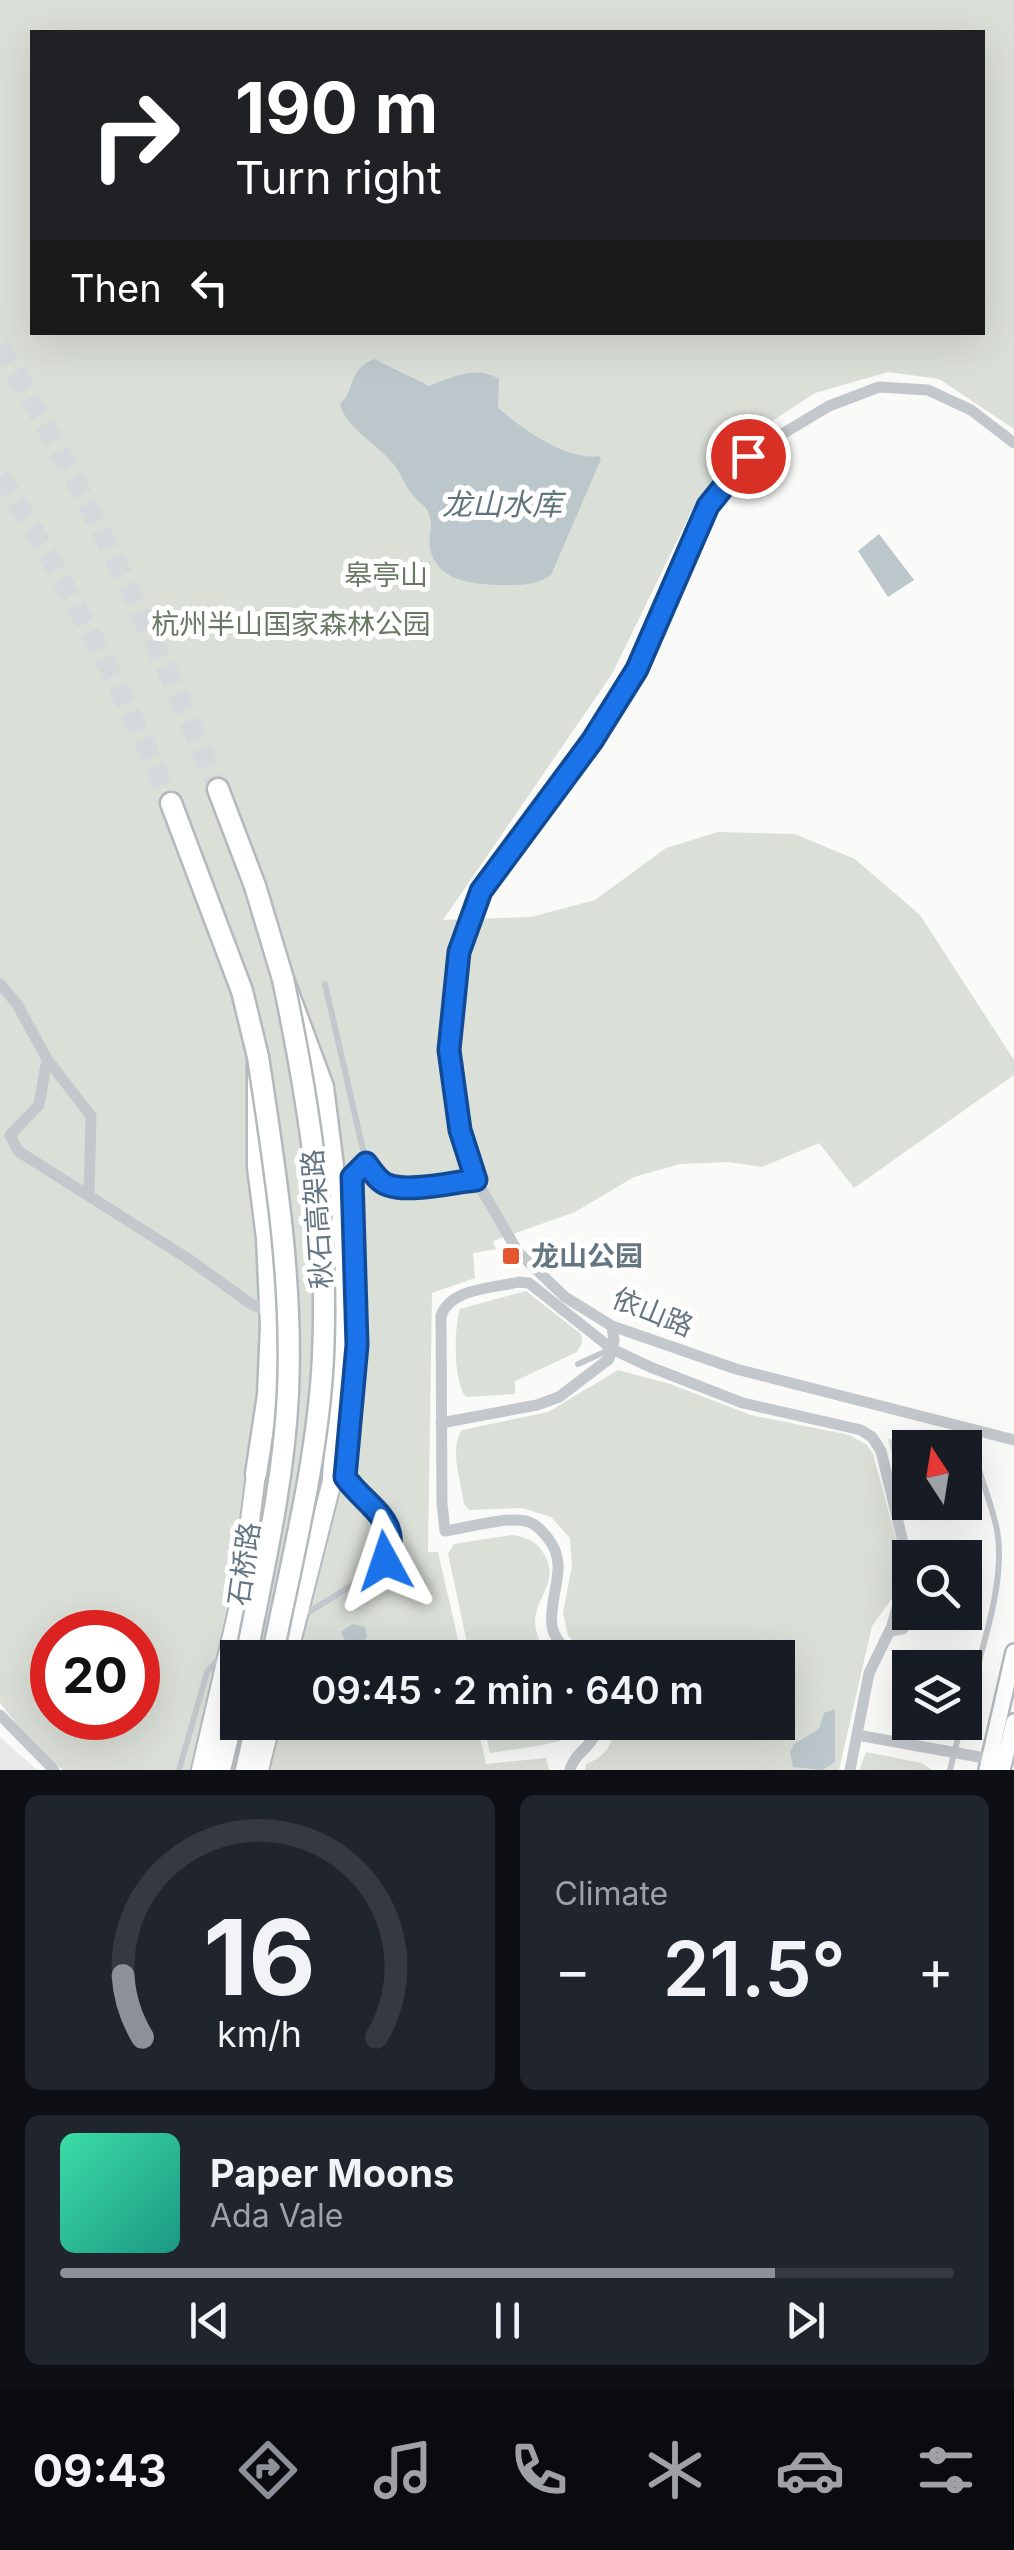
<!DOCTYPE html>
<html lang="en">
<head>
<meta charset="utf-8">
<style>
  :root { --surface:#171b24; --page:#20242c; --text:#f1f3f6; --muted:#9ea1a6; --line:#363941; --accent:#8c9099 }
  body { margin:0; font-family:Inter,"Noto Sans SC",sans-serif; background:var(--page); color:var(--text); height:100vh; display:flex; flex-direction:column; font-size:38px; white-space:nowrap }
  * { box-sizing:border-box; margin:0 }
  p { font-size:32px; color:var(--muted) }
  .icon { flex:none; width:55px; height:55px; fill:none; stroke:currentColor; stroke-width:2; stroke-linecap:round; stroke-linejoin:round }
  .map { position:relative; height:1770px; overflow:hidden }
  .drawer { display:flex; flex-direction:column; gap:25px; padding:25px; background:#0d0f14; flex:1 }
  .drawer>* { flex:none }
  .hud { position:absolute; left:30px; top:30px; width:955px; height:305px; border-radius:0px; box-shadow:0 10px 40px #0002; background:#202124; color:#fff; overflow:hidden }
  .needle { width:65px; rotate:348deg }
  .tools { position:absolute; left:892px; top:1430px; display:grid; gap:20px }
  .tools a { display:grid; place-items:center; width:90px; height:90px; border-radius:0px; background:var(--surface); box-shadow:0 10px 40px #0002; font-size:50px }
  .speed { position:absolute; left:30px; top:1610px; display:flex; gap:20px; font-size:50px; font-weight:700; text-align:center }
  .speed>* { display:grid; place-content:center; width:130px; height:130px; border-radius:50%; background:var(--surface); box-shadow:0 10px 40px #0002; line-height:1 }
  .speed .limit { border:15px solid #d22; background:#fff; color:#111 }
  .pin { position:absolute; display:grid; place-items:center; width:85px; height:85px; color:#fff; margin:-42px; border:5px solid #fff; border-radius:50%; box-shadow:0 2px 10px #0007 }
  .me { position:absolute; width:110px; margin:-55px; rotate:355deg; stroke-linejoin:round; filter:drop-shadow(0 0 8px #0008) }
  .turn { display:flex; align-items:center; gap:35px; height:210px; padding:0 40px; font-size:45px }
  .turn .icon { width:130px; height:130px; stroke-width:2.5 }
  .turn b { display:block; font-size:70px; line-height:85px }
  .then { display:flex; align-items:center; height:95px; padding:0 40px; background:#0003; gap:20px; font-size:38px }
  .big { font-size:75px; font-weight:600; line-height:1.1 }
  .drawer .widget { flex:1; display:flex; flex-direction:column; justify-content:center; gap:15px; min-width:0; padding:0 35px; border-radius:15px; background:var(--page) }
  .drawer .dial { align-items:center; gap:0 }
  .dial svg { height:260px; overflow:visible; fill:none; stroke:var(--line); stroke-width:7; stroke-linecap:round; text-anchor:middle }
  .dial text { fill:var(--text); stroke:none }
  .song { display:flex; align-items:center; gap:30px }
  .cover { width:120px; height:120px; border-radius:15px; background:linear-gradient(135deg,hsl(160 70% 55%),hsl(170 70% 35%)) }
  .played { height:10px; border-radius:5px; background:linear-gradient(90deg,var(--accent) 80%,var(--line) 80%) }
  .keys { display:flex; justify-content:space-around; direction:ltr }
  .heat { display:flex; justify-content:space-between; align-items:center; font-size:55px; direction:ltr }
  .drawer .tiles { flex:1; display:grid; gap:25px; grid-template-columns:1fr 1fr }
  .widget:last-child { grid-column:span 2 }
  .trip { position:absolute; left:220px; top:1640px; width:575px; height:100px; border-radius:0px; background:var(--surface); box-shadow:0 10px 40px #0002; font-weight:600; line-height:100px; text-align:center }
  .menu { display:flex; height:160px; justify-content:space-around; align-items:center; background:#090b0e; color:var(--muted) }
  .menu .icon { width:70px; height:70px }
  .menu .current { color:var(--accent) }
  .menu b { font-size:45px; color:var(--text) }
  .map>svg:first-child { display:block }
  .built { fill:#e8e9e9 }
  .green { fill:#dadfd7; fill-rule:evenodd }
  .water { fill:#bbc7cb }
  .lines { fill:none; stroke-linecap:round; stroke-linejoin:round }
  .trunk-tunnel { stroke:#d5d9db; stroke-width:20; stroke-dasharray:20 10; stroke-linecap:butt }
  .secondary-casing { stroke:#b3babf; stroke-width:20 }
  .primary-casing { stroke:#b5babe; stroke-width:22 }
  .trunk-casing { stroke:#b4b9bd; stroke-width:25 }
  .service { stroke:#c3c8cc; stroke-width:6 }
  .minor { stroke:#c3c8cc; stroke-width:11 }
  .secondary { stroke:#fff; stroke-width:15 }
  .primary { stroke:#fff; stroke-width:18 }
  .trunk { stroke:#fff; stroke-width:20 }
  .trunk-bridge-casing { stroke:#b4b9bd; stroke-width:25; stroke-linecap:butt }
  .trunk-bridge { stroke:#fff; stroke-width:20 }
  .route-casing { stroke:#114b97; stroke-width:25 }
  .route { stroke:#1a73e8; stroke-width:18 }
  .poi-dot { fill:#e4572e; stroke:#fff; stroke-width:4 }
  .labels { text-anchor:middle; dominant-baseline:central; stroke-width:10; stroke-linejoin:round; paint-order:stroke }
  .park-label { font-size:28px; fill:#687a64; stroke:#fff }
  .street-label { font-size:28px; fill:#657683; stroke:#fff }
  .poi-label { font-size:28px; font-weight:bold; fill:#657683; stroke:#fff; text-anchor:start }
  .water-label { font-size:30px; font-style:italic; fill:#60757c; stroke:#fff }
</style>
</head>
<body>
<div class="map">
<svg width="1014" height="1770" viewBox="0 0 1014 1770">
  <rect width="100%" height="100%" fill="#fafaf8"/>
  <path class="built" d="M0 1737 37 1770H0Z"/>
  <path class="green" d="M0 0H1014V429L939 379 888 372 815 393 740 442 695 504 612 674 443 920 531 917 595 900 666 848 718 832 795 834 855 859 920 915 1014 1060V1075L854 1188 819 1143 762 1167 728 1162 680 1164 634 1177 575 1212 493 1241 496 1249 473 1253 475 1278 432 1293 428 1552H438L462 1657 238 1658V1722L477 1723 486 1764 546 1758 549 1770H63L34 1746 0 1703ZM32 32H982V332H32ZM52 1632H138V1718H52Z
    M526 1291 581 1334 582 1343 577 1352 515 1381V1394L466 1397C453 1382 454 1328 460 1309Z
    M618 1370 670 1384 751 1415 850 1435 867 1445 873 1454 903 1565 896 1593 872 1626 839 1770H585L586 1764C607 1756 612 1745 616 1723L778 1722V1658L584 1657 568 1635 563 1613 572 1566 570 1538 551 1517 522 1508 469 1510 464 1504C461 1482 449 1448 462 1430L548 1412Z
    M888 1439 923 1447 910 1448V1490L903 1492Z
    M512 1535C526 1537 537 1541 544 1554 560 1580 537 1595 535 1621 535 1634 542 1647 548 1657H470L448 1554 454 1544Z
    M483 1723V1722L591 1723C568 1747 522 1747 490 1753Z
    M866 1752 922 1763 932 1770H859Z"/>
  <path class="water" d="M374 359 429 386C454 377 475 365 499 379L498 408C521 428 566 461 599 456L601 459 551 575C536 586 518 585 499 585 472 584 436 581 430 548 428 538 433 528 430 517 427 505 419 503 412 494 405 486 402 476 396 467 380 445 346 429 340 404 356 390 347 370 374 359Z
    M879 534 914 580 888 597 858 551Z
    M352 1624 365 1627 367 1637 352 1654 341 1632Z
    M835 1709V1762L823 1770 793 1767 790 1752 794 1744 819 1729 824 1713Z"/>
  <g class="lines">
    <path class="trunk-tunnel" d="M0 346C84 487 155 637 218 789
      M0 476C67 581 122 689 171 803"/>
    <defs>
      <path id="secondary" d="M987 1770 1014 1652
        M1002 1770 1014 1722"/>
      <path id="primary" d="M287 1658 333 1477
        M201 1770 239 1606 256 1474
        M259 1770 271 1722"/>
      <path id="trunk" d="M218 789 255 886 283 979 323 1087 344 1254 345 1327 333 1477
        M171 803 242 991 258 1057V1167L267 1238 271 1326 268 1395 256 1474
        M220 1770 238 1696
        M246 1770 257 1722"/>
    </defs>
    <use href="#secondary" class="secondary-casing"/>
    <use href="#primary" class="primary-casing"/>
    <use href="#trunk" class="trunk-casing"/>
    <path class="service" d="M325 984 366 1163C371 1169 375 1177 382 1182 401 1194 453 1182 475 1180
      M578 1364 609 1350
      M309 1612C333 1595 412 1559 387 1523 375 1506 357 1494 345 1477L357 1345 352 1177 366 1163
      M890 1634 904 1631 920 1612
      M965 1712C978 1659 1007 1584 997 1530 993 1510 985 1489 979 1470
      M179 1770 207 1672 217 1661
      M950 1770 962 1722"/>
    <path class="minor" d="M1014 443 971 410 928 390 879 387 829 406 747 455 708 506 637 669 593 741 481 891 459 952 449 1050 460 1129 476 1180 518 1252 565 1297 612 1326 736 1369 1014 1440
      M0 984 17 1004 47 1059 91 1116 89 1194
      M47 1059 39 1105 10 1135 18 1151 190 1260 251 1304 270 1312
      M441 1423 537 1405 559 1397 609 1359 614 1341 612 1326
      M574 1658C565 1648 554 1640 552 1626 548 1594 571 1566 547 1537 543 1532 535 1524 529 1522 510 1515 466 1528 445 1531L442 1504 441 1316C450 1288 494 1288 519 1282L529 1283 612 1349 648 1366 743 1403 861 1430 872 1437 881 1451 907 1559 906 1578 891 1628 869 1673 850 1770
      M0 1715 54 1770
      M857 1735 996 1760
      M570 1770C575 1751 593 1749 600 1722"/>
    <use href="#secondary" class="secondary"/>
    <use href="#primary" class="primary"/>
    <use href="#trunk" class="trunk"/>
    <defs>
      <path id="trunk-bridge" d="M246 1658C263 1570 284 1482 288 1392 293 1280 275 1168 258 1057
        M272 1658C292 1559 318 1458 323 1357 329 1230 309 1103 283 979"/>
    </defs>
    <use href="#trunk-bridge" class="trunk-bridge-casing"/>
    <use href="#trunk-bridge" class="trunk-bridge"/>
  </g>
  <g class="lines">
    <defs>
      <path id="route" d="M385 1561C405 1522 365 1506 345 1477L357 1345 352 1177 366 1163C372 1171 378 1182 388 1185 409 1193 453 1182 476 1180L460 1130 449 1050 459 952 481 891 592 741 637 669 708 506 748 456"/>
    </defs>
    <use href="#route" class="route-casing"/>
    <use href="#route" class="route"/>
  </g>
  <rect class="poi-dot" x="501" y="1246" width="20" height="20" rx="5"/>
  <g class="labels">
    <g class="park-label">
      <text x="386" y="575">皋亭山</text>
      <text x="291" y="624">杭州半山国家森林公园</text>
    </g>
    <g class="street-label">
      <text transform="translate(317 1219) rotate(-94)">秋石高架路</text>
      <text transform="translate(653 1312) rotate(22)">依山路</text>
      <text transform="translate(244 1564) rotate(-82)">石桥路</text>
    </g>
    <g class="poi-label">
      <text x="531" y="1256">龙山公园</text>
    </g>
    <g class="water-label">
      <text x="502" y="504">龙山水库</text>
    </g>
  </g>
</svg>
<div class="tools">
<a><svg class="needle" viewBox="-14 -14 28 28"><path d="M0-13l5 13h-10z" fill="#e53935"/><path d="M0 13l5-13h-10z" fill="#9ea1a6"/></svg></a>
<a><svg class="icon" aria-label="search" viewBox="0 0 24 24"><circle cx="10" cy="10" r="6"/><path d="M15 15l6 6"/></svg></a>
<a><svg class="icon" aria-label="layers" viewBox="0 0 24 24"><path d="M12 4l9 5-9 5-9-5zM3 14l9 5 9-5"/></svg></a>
</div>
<div class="speed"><div class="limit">20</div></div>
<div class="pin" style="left:748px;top:456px;background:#d93025"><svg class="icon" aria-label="arrive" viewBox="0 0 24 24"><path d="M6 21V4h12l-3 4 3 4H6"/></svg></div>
<svg class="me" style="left:385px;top:1561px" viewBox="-20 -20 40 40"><path d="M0-17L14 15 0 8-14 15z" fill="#1a73e8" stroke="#fff" stroke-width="4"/></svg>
<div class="trip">09:45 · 2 min · 640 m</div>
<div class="hud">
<div class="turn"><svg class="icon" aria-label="right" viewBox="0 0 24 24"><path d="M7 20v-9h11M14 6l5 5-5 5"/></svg><div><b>190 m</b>Turn right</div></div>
<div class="then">Then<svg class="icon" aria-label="left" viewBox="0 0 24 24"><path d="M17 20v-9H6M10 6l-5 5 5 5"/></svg></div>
</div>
</div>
<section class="drawer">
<div class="tiles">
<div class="widget dial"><svg viewBox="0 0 100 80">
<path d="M14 69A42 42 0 1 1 86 69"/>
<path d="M14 69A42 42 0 0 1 8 50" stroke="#8c9099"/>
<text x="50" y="56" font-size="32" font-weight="700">16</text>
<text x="50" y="72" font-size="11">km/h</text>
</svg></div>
<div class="widget"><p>Climate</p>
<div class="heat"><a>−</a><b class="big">21.5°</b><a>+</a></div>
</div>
<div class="widget">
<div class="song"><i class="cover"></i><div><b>Paper Moons</b><p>Ada Vale</p></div></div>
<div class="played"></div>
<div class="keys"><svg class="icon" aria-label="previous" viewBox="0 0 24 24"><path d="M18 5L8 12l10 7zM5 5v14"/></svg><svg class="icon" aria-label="pause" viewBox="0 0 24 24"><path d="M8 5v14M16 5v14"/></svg><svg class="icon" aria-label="next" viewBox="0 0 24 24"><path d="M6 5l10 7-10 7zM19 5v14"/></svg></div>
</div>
</div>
</section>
<nav class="menu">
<b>09:43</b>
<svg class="icon current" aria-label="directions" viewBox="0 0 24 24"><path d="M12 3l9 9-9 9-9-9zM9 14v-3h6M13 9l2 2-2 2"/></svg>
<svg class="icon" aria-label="music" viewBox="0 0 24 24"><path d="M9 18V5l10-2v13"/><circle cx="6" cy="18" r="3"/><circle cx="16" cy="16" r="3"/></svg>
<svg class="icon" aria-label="phone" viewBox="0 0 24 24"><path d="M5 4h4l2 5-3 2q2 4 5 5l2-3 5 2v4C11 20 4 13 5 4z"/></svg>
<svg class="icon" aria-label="climate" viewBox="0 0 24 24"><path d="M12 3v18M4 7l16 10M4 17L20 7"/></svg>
<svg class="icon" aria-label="car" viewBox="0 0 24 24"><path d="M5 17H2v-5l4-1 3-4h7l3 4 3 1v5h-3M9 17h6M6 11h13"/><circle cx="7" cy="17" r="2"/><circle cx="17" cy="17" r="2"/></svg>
<svg class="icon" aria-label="filters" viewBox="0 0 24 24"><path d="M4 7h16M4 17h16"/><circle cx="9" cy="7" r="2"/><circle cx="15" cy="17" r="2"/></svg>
</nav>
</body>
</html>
